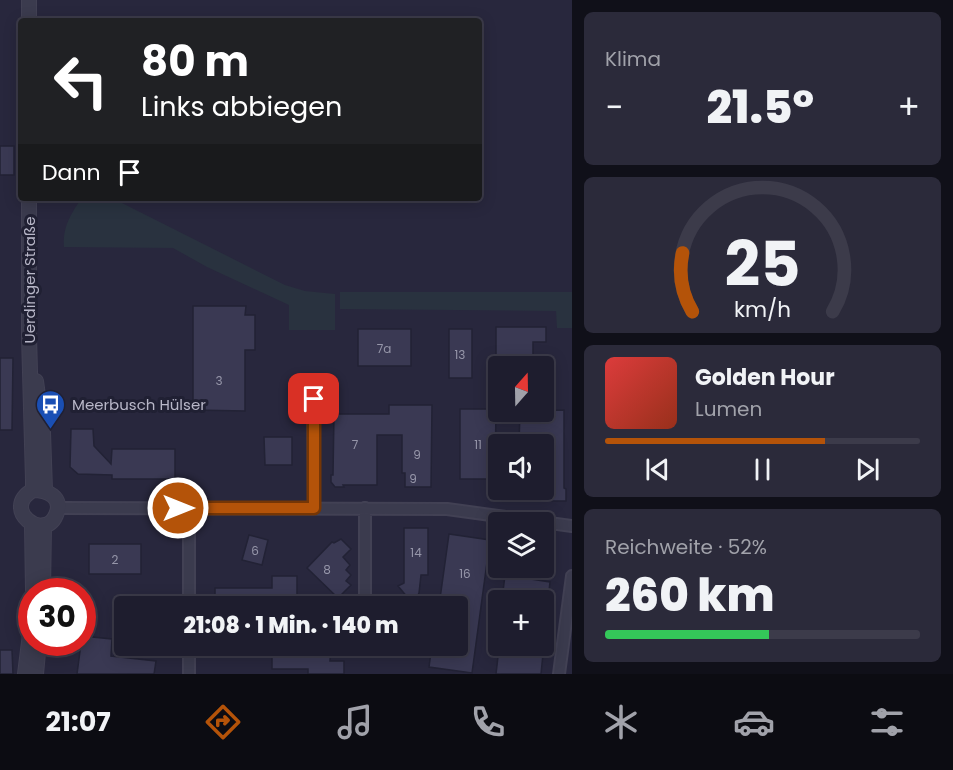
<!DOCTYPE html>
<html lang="de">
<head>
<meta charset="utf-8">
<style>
  :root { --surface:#1e1d2e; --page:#2b2a3a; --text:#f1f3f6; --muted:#a1a2aa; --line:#3c3b4a; --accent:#b45309 }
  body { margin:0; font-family:Poppins,sans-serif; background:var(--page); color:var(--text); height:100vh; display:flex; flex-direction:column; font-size:22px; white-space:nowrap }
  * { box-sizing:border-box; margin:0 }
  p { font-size:20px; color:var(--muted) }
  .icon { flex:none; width:33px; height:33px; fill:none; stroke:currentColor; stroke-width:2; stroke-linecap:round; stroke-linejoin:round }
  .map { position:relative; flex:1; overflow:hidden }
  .details { display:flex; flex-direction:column; gap:12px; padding:12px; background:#101019; width:381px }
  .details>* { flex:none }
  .banner { position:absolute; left:18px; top:18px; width:464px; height:183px; border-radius:6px; box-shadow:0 3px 15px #0003,0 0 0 2px var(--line); background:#202124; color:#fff; overflow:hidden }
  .needle { width:39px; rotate:20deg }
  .buttons { position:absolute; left:488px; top:356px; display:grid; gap:12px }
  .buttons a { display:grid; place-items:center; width:66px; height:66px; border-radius:6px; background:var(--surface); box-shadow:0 3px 15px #0003,0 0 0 2px var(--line); font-size:30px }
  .speed { position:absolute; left:18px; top:578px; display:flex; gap:12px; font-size:30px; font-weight:700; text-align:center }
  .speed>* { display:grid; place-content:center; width:78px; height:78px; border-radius:50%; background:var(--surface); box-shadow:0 3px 15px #0003,0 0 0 2px var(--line); line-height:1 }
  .speed .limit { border:9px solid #d22; background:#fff; color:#111 }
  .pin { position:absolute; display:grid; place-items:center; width:51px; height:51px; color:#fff; margin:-26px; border-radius:12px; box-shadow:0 3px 9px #0006 }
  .me { position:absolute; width:66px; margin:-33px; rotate:90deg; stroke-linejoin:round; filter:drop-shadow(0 0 4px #0008) }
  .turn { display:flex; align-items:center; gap:21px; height:126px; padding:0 24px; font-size:27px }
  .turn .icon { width:78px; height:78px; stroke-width:2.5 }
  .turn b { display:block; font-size:42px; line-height:51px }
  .then { display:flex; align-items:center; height:57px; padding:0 24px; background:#0003; gap:12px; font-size:22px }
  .big { font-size:45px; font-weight:800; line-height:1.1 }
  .details .widget { flex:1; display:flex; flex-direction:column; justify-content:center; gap:9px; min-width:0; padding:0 21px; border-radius:9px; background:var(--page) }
  .details .dial { align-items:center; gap:0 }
  .dial svg { height:156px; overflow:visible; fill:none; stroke:var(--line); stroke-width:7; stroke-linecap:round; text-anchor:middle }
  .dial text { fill:var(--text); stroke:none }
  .song { display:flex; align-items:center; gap:18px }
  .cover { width:72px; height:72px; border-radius:9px; background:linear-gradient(135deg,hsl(0 70% 55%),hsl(10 70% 35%)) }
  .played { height:6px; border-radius:3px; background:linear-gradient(90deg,var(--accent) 70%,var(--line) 70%) }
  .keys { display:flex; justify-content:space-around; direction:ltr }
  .heat { display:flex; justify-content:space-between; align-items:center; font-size:33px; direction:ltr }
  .charge { height:9px; border-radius:4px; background:linear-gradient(90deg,#34c759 52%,var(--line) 0) }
  .trip { position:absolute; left:114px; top:596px; width:354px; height:60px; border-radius:6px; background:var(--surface); box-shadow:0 3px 15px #0003,0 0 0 2px var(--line); font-weight:800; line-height:60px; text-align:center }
  .tabs { display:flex; height:96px; justify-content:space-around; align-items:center; background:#0c0c12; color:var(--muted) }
  .tabs .icon { width:42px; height:42px }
  .tabs .on { color:var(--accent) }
  .tabs b { font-size:27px; color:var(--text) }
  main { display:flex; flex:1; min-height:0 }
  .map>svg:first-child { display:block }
  .green { fill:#29323f }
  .building { fill:#3a3953; stroke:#222235; stroke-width:1.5 }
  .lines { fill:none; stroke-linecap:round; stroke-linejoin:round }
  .minor-casing { stroke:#424154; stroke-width:14 }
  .tertiary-casing { stroke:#424154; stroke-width:16 }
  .minor { stroke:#3b3b4e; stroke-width:10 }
  .tertiary { stroke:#3b3b4e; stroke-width:14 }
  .route-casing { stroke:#753606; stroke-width:15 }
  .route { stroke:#b45309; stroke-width:10 }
  .labels { text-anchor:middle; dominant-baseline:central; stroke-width:6; stroke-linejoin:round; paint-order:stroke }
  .number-label { font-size:12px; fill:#9696a9 }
  .street-label { font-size:15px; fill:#b8b7c8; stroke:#202033 }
  .poi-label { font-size:15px; fill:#b8b7c8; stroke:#202033; text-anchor:start }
</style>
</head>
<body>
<main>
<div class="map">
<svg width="572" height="674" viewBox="0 0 572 674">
  <rect width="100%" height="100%" fill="#28273d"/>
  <path class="green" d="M82 198H112L285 285 305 291 335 294V330H289V305L207 267 173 248 64 247C62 228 71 213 82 198Z
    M340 292H572V328H557L556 311 340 309Z"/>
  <path class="building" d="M0 146H14V175H0Z
    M193 306H246L245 315H255V350H245V411L193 410Z
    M496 327H546V342H533V356H510V366H496Z
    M358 329H411V366H358Z
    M449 329H472V378H449Z
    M0 358H13L12 430H0Z
    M389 405H432L431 487H405V473H402V435H377V485H343L344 487H335L331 482V475H333L334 414H389Z
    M460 409H496L495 479H460Z
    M564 410V488L566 489V501H519V489H543V444H519L520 411Z
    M71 429H93L94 446 111 464 112 449H175V479H112V475L78 474 70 467Z
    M264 437H292V465H265Z
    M404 528H428V575H421L419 593 413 604 398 586 404 583Z
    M449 534 490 540 472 673 429 667 432 645H458V606H439Z
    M249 535 268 540 262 565 242 560Z
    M341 539 351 549 343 557 350 565 346 570 351 575 346 581 351 585 338 598 307 568 332 542 334 543Z
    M89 544H141V574H89Z
    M505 575 550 582 548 600H502Z
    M272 576H297V606H215V588H272Z
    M82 636 112 639 111 656 156 661 154 674H77Z
    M214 645H331L330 661H344V674H308V669H272V657H214Z
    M499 648 543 654 541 674H496Z
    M0 650H12L13 674H0Z"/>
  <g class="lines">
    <defs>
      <path id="minor" d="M313 399 314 508
        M58 508 447 509 572 526
        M189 606V508
        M365 606V508
        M189 645V674
        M364 647V645
        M559 674 572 576"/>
      <path id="tertiary" d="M29 0V21
        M29 198V336L33 480V490C0 509 44 543 56 515 64 497 47 490 33 490
        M36 381 43 432 45 490
        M32 525 33 591
        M43 591 44 525
        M25 674 32 618
        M36 674 39 642"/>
    </defs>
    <use href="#minor" class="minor-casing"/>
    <use href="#tertiary" class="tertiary-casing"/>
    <use href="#minor" class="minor"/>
    <use href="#tertiary" class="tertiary"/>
  </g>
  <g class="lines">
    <defs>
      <path id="route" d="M178 508H314V399"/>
    </defs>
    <use href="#route" class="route-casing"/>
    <use href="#route" class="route"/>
  </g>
  <defs>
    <symbol id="bus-pin" viewBox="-11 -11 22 30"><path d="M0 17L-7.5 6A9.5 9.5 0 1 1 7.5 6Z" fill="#1a4fb4" stroke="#202033"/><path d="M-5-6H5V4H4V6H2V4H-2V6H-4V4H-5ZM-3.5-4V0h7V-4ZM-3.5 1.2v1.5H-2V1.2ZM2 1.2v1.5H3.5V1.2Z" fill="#fff"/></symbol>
  </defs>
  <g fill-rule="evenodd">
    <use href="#bus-pin" x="34" y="388" width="33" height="45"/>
  </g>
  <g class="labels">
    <g class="number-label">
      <text x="384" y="348">7a</text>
      <text x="460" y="354">13</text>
      <text x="219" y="380">3</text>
      <text x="355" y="444">7</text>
      <text x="478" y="444">11</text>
      <text x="417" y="454">9</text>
      <text x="413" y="478">9</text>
      <text x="255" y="550">6</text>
      <text x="416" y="552">14</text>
      <text x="115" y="559">2</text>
      <text x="327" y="569">8</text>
      <text x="465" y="573">16</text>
    </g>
    <g class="street-label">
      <text transform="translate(29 280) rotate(-90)">Uerdinger Straße</text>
    </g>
    <g class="poi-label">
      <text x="72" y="404">Meerbusch Hülser</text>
    </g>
  </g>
</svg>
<div class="buttons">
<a><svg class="needle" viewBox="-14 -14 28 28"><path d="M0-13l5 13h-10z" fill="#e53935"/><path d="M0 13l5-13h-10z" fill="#a1a2aa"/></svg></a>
<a><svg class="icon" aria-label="sound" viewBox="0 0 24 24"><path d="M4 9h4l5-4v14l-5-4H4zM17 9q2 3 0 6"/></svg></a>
<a><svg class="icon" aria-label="layers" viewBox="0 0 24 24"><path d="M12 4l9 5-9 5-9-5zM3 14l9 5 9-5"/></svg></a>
<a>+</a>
</div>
<div class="speed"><div class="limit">30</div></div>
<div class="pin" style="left:314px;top:399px;background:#d93025"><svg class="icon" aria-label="arrive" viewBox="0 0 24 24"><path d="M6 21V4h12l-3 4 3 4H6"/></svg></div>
<svg class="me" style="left:178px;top:508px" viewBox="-20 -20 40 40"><circle r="17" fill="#b45309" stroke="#fff" stroke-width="3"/><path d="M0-11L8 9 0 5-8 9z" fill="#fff"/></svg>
<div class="trip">21:08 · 1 Min. · 140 m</div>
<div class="banner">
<div class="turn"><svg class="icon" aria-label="left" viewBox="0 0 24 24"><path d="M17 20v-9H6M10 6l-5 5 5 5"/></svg><div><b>80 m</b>Links abbiegen</div></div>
<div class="then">Dann<svg class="icon" aria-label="arrive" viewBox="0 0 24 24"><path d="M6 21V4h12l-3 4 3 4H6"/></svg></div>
</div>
</div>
<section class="details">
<div class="widget"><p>Klima</p>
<div class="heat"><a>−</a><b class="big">21.5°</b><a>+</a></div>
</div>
<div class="widget dial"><svg viewBox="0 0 100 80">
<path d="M14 69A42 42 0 1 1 86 69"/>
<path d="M14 69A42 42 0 0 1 9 39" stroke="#b45309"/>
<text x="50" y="56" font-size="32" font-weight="700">25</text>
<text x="50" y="72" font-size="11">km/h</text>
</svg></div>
<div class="widget">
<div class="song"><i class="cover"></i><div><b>Golden Hour</b><p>Lumen</p></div></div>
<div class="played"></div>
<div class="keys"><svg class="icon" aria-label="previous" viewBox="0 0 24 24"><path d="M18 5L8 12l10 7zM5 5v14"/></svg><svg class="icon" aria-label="pause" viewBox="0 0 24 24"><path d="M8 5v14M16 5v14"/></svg><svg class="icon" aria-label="next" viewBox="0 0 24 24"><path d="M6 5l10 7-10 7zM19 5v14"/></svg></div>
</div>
<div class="widget"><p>Reichweite · 52%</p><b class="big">260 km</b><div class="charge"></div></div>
</section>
</main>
<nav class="tabs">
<b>21:07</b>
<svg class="icon on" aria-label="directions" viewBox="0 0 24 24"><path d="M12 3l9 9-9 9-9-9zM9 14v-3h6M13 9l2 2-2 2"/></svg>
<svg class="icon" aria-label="music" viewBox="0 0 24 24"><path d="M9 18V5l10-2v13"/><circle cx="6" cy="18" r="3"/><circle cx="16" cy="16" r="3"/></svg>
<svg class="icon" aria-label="phone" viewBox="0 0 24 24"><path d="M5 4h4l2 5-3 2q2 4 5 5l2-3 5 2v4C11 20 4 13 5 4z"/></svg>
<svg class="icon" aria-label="climate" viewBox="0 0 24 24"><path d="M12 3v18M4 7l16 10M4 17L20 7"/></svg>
<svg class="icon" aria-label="car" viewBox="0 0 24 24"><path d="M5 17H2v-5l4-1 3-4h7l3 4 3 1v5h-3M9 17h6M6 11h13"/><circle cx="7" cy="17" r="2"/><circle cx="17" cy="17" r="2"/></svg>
<svg class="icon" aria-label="filters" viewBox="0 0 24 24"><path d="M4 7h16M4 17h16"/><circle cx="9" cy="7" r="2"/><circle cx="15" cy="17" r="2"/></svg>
</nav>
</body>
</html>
